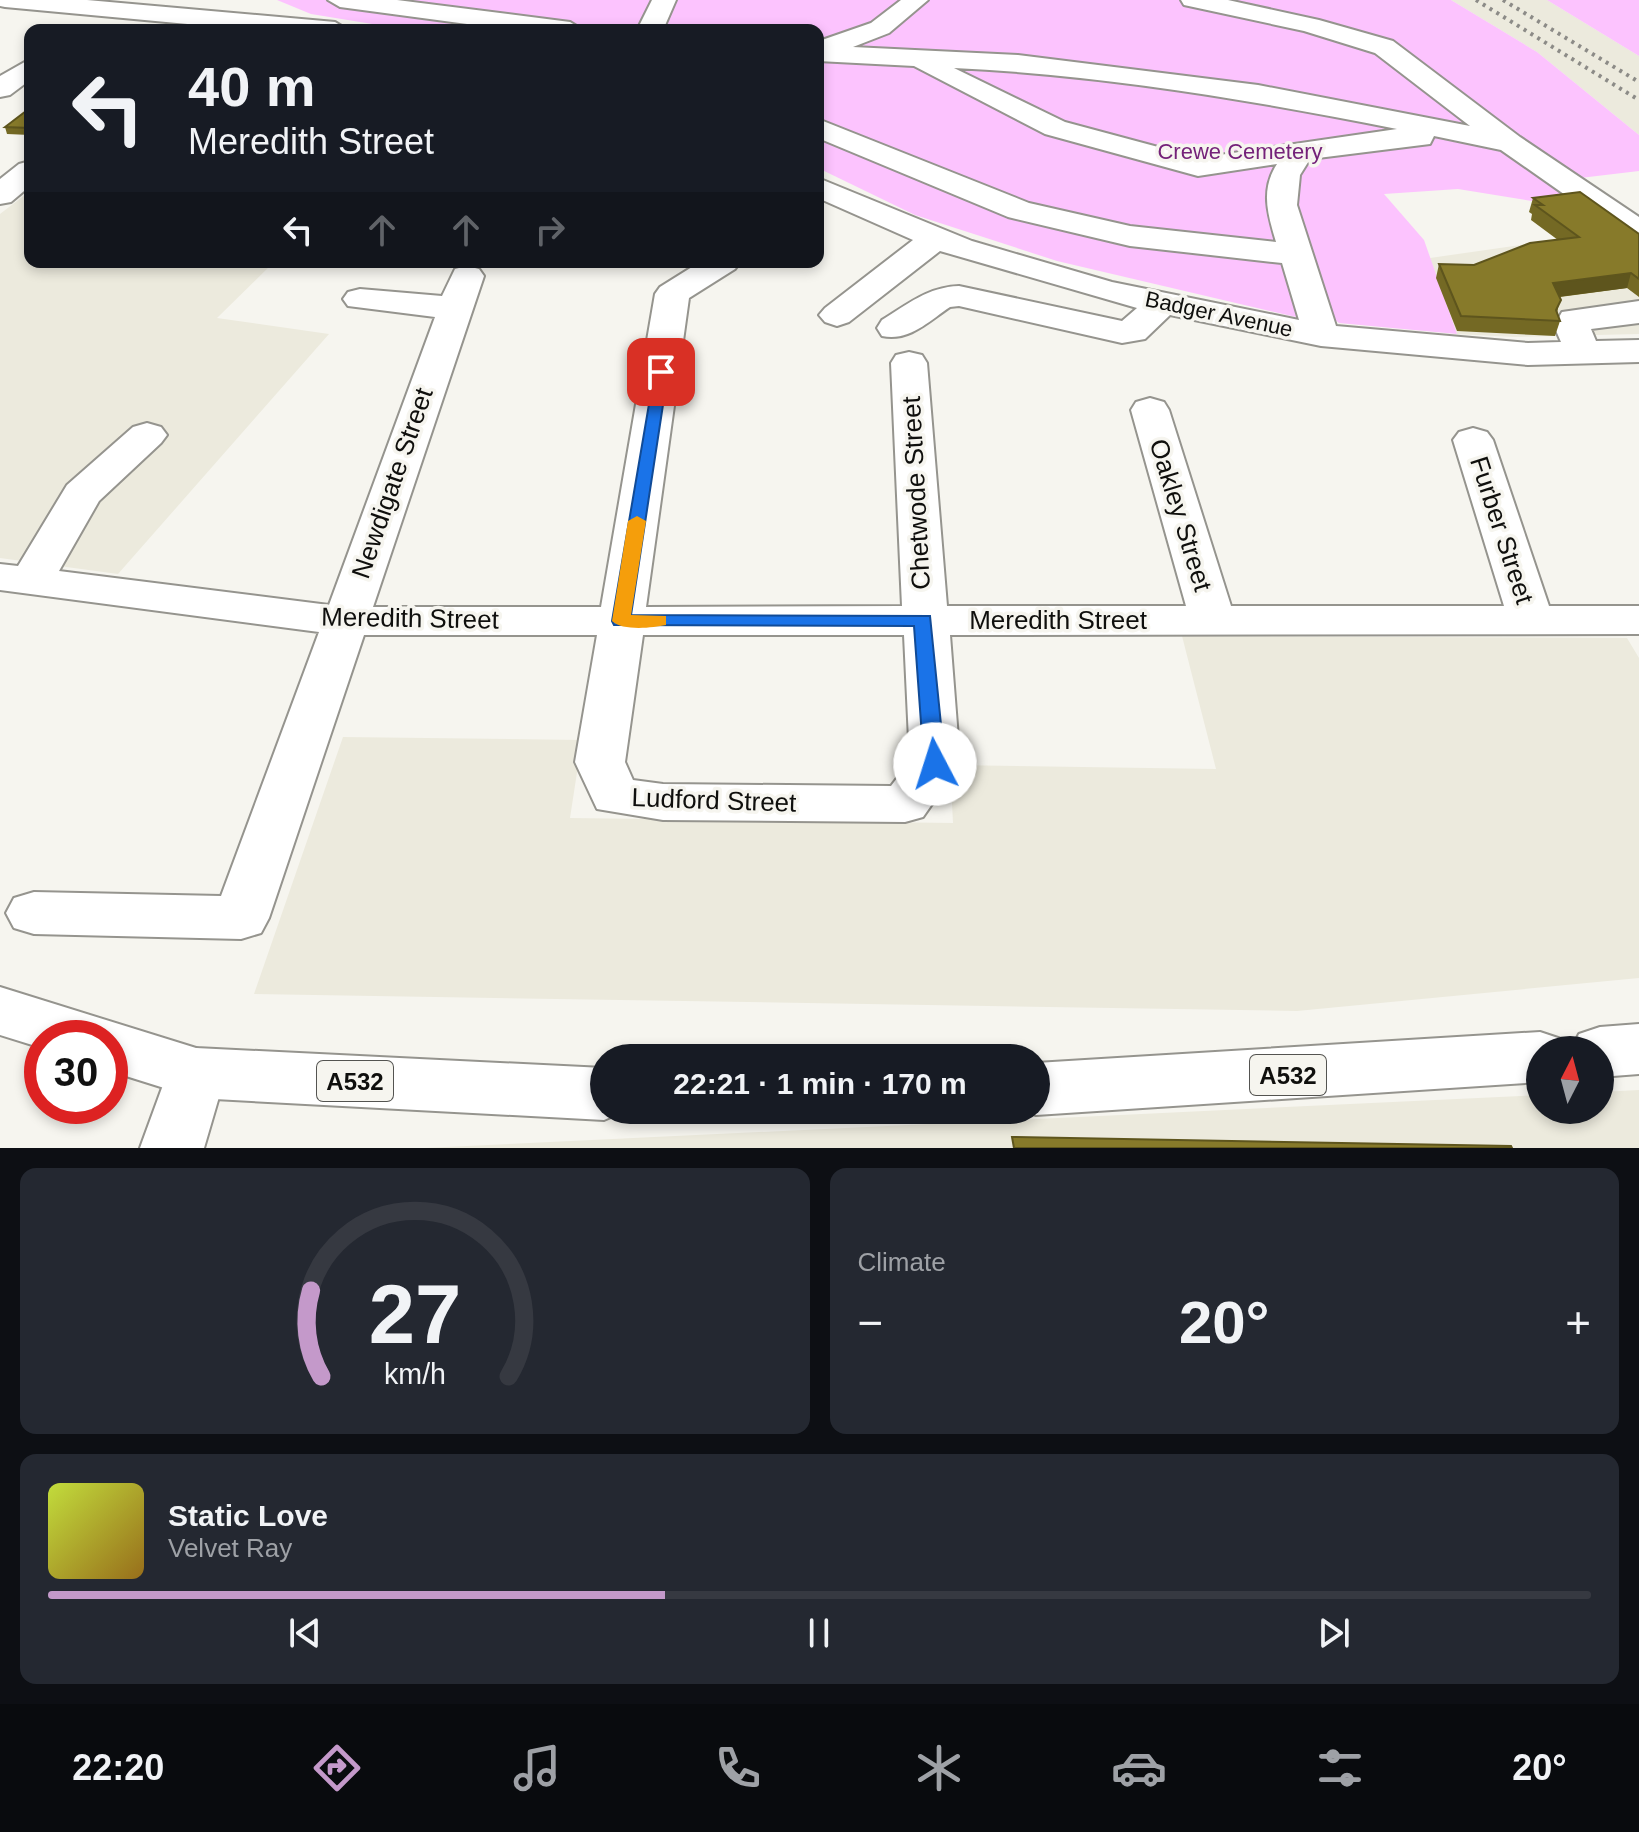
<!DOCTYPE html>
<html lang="en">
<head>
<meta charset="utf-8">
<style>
  :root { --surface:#171b24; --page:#242831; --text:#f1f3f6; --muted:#9ea1a6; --line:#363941; --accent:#c499ca }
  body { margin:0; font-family:Arial,sans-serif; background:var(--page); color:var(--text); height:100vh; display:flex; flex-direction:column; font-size:30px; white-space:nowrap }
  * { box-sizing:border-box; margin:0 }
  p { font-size:26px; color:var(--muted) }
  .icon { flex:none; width:44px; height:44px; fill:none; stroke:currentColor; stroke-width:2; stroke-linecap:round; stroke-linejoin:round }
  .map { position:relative; height:1148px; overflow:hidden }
  .details { display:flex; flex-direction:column; gap:20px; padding:20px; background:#0d0f14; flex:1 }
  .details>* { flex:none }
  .hud { position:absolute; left:24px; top:24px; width:800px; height:244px; border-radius:16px; box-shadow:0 4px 12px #0003; background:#171b24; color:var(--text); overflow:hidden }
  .needle { width:52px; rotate:6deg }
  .tools { position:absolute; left:1526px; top:1036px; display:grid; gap:16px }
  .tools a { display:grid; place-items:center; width:88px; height:88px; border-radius:50%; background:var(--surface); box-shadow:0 4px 12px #0003; font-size:40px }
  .speed { position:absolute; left:24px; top:1020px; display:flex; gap:16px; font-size:40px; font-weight:700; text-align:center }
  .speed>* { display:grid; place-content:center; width:104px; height:104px; border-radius:50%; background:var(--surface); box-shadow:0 4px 12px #0003; line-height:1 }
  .speed .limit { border:12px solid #d22; background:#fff; color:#111 }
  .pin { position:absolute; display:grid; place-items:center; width:68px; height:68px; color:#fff; margin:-34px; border-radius:16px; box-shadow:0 4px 12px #0006 }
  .me { position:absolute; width:88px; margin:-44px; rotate:355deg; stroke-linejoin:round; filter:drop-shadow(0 0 6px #0008) }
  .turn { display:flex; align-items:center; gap:28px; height:168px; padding:0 32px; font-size:36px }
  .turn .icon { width:104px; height:104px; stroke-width:2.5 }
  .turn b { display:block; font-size:56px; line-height:68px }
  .lanes { display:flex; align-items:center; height:76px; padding:0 32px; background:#0003; justify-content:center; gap:40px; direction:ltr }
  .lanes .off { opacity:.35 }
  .big { font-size:60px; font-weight:700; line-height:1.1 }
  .details .widget { flex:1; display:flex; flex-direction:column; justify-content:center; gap:12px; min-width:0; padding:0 28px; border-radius:16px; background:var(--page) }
  .details .dial { align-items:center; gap:0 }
  .dial svg { height:208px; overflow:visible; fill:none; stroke:var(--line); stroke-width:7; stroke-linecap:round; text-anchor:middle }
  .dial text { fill:var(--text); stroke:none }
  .song { display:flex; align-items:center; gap:24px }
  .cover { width:96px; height:96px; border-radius:12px; background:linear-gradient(135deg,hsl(70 70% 55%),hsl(40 70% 35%)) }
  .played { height:8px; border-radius:4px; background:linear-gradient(90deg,var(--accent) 40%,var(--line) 40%) }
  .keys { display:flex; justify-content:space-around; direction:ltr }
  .heat { display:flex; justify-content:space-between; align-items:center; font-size:44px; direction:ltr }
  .details .tiles { flex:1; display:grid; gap:20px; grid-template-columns:1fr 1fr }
  .widget:last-child { grid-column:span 2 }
  .trip { position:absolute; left:590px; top:1044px; width:460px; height:80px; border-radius:40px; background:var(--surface); box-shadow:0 4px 12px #0003; font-weight:700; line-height:80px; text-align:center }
  .menu { display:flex; height:128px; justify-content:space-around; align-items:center; background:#090b0e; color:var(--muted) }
  .menu .icon { width:56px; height:56px }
  .menu .on { color:var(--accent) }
  .menu b { font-size:36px; color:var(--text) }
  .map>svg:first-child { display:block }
  .built { fill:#eceadd }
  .green { fill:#fcc3fe }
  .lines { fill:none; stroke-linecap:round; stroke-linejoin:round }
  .minor-casing { stroke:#95948e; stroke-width:4 }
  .major-casing { stroke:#95948e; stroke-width:4 }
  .minor { fill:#fff; fill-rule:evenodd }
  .major { fill:#fff; fill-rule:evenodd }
  .rail { stroke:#8c8b87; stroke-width:4; stroke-dasharray:3 5; stroke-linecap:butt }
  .wall { fill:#746924 }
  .shaded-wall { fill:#5e551d }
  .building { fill:#877a2a; stroke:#5e551d; stroke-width:2 }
  .route { fill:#1a73e8; stroke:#114b97; stroke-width:2 }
  .slow { fill:#f59e0b }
  .labels { text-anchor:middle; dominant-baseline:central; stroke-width:7; stroke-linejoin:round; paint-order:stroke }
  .far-park-label { font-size:22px; fill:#742279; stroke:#f6f5ef }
  .far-street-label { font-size:22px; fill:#0f0f0d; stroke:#f6f5ef }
  .shield { fill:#f6f5ef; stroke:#545451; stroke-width:2 }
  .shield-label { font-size:24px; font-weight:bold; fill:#0f0f0d }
  .street-label { font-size:26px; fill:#0f0f0d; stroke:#f6f5ef }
</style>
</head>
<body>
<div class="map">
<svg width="1639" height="1148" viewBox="0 0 1639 1148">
  <rect width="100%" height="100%" fill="#f6f5ef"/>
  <path class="built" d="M1451 0H1547L1639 56V135L1537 52Z
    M30 191V262H274L217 318 329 334 118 574 0 558V214Z
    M1562 239 1639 243V334L1515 337 1457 334 1430 258Z
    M1182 636 1627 638 1639 658V978L1297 1011 254 994 343 737 582 740 570 818 953 823 950 765 1216 769Z
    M1639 1090V1148H424L1540 1095V1110H1600V1092Z"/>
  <path class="green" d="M277 0H1451L1537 52 1639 135V171L1580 178 1617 202 1569 207 1458 189 1384 194 1424 240 1457 334 1339 323 1321 309 1304 308 1296 317 1057 261 915 215 818 168V30H409L311 14Z
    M1547 0H1639V56Z"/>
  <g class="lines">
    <defs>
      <path id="minor" d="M0 0H87L335 22 348 30H252L5 7 0 6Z
        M328 0H397L570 22 583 30H512L340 7Z
        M652 0H676L663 30H637Z
        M901 0H928L889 33 853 47 1018 55 1258 85 1470 126 1375 53 1304 31 1184 5 1181 0H1228L1319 20 1393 41 1520 137 1639 217V242L1628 239 1501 150 1434 136 1430 144 1310 159 1300 175 1297 205 1336 326 1528 343 1561 342 1554 326 1562 312 1639 301V323L1591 329 1596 341 1639 340V362L1528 365 1321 346 1170 315 1145 339 1122 343 959 306 950 307C929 321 909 342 882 336L877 328 882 320C908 304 928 287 959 286L1122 321 1137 308 940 251 849 322 837 326 825 322 819 315 825 308 913 240 818 198V178L972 241 1112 282 1299 320 1282 263 1130 246 1008 217 818 138V119L1029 203 1130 226 1276 242C1268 215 1260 190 1277 164L1198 176 1045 134 914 66 818 61V45L822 40 871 23ZM954 68C1103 75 1251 100 1397 129L1199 158 1065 122Z
        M30 59V80L10 95 0 97V76Z
        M30 161V186L11 202 0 204V179L19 164Z
        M700 262H740L735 269 689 298 646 607 902 606 891 363 896 355 909 352 922 355 927 363 947 606H1186L1131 410 1136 402 1150 398 1164 402 1169 410 1231 606H1504L1453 440 1459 432 1473 428 1487 432 1493 440 1549 606H1639V634L950 635 960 764 923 817 905 822 663 820 597 809 575 762 597 635H364L269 918 261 933 241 939 34 934 14 928 6 913 14 898 34 892 221 896 319 632 0 590V564L18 566 67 485 133 427 147 423 161 427 167 435 161 443 99 501 59 571 329 605 435 317 348 306 343 299 348 292 360 289 442 296 455 269 467 266 479 269 484 276 373 607H601L655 294 660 287ZM643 635H904L910 761 891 786 663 784 633 780 625 762Z
        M196 1048 218 1055 226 1073 204 1148H140L174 1055Z"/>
      <path id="major" d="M0 987 196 1048 604 1068V1110H627L604 1120 196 1098 110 1071V1038H42V1048L0 1035Z
        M1639 1024V1074L1600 1077V1050H1571L1579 1034 1600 1027Z
        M1540 1032 1561 1039 1567 1050H1540V1082L1036 1115 1022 1110H1036V1063Z"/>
    </defs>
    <use href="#minor" class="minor-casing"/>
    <use href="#major" class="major-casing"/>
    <use href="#minor" class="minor"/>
    <use href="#major" class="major"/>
    <path class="rail" d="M1476 0 1639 100
      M1503 0 1639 82"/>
  </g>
  <path class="wall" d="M30 108V135L7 134 5 127Z
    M1533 198 1639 234V297L1627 288 1560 297 1557 314 1560 321 1555 336 1457 331 1436 278 1439 264 1474 265 1558 240 1531 220 1532 214 1529 212Z"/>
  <path class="shaded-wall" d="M1631 273 1627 288 1549 298 1553 283Z"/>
  <path class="building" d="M30 108V128L5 127Z
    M1580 192 1639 234V279L1631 273 1553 283 1561 300 1556 310 1560 321 1461 316 1439 264 1474 265 1530 243 1579 237 1535 205H1543L1533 198Z
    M1012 1137 1511 1146 1512 1148H1014Z"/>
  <path class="route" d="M655 369 668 372 631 615 930 616 945 764 942 769 935 771 924 764 914 626 614 625 612 621Z"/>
  <path class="slow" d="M637 516 646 521 631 615 666 616V625C652 628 622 631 612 621L628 521Z"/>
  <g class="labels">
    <g class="far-park-label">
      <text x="1240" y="151">Crewe Cemetery</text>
    </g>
    <g class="far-street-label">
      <text transform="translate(1219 314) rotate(12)">Badger Avenue</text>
    </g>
    <g class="shield">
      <rect x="1250" y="1055" width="76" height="40" rx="6"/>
      <rect x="317" y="1061" width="76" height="40" rx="6"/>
    </g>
    <g class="shield-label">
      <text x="1288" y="1075">A532</text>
      <text x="355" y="1081">A532</text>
    </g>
    <g class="street-label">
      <text transform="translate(392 483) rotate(-71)">Newdigate Street</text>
      <text transform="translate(916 493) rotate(-93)">Chetwode Street</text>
      <text transform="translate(1181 515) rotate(73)">Oakley Street</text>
      <text transform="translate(1502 530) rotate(72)">Furber Street</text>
      <text transform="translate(410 618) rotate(1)">Meredith Street</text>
      <text x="1058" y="620">Meredith Street</text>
      <text transform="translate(714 800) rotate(2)">Ludford Street</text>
    </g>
  </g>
</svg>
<div class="tools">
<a><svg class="needle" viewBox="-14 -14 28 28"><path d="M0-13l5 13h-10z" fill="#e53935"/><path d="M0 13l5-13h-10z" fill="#9ea1a6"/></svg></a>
</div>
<div class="speed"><div class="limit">30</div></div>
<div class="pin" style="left:661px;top:372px;background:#d93025"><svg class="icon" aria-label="arrive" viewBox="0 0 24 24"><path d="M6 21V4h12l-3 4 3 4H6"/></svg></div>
<svg class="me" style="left:935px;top:764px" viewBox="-20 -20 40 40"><circle r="19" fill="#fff"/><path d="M0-13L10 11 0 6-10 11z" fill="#1a73e8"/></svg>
<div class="trip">22:21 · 1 min · 170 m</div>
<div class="hud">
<div class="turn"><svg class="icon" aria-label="left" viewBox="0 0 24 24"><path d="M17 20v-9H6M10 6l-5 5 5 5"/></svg><div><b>40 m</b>Meredith Street</div></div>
<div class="lanes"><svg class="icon" aria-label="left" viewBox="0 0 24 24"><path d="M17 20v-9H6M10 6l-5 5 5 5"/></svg><svg class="icon off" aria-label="ahead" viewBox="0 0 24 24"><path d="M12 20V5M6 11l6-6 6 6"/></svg><svg class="icon off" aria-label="ahead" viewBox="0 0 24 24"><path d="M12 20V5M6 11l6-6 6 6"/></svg><svg class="icon off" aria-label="right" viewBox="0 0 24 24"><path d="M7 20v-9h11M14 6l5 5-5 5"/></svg></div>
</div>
</div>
<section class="details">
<div class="tiles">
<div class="widget dial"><svg viewBox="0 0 100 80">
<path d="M14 69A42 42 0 1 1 86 69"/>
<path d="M14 69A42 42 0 0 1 10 36" stroke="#c499ca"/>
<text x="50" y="56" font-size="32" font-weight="700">27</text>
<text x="50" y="72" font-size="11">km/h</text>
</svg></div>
<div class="widget"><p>Climate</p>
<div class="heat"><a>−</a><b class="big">20°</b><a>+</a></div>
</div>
<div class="widget">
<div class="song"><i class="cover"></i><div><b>Static Love</b><p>Velvet Ray</p></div></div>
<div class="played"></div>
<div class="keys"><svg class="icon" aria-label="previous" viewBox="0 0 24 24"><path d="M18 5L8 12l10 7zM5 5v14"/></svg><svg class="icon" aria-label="pause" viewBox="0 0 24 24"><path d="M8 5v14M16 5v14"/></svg><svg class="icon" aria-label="next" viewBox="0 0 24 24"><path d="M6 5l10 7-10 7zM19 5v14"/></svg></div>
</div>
</div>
</section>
<nav class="menu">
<b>22:20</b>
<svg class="icon on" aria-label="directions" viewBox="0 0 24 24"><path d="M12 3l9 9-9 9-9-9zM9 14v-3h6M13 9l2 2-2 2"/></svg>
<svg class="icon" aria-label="music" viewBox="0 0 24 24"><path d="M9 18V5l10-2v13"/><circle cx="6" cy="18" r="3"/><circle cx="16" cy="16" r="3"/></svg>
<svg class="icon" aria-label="phone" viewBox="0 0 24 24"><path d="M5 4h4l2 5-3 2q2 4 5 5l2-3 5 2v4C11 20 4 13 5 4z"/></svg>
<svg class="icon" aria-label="climate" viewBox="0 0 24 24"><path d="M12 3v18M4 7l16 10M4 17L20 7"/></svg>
<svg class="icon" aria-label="car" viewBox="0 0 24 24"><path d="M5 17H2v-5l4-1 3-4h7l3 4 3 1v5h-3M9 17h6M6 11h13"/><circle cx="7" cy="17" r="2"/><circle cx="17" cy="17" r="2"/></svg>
<svg class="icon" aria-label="filters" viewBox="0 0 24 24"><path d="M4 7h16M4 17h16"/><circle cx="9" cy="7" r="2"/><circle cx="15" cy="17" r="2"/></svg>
<b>20°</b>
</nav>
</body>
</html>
